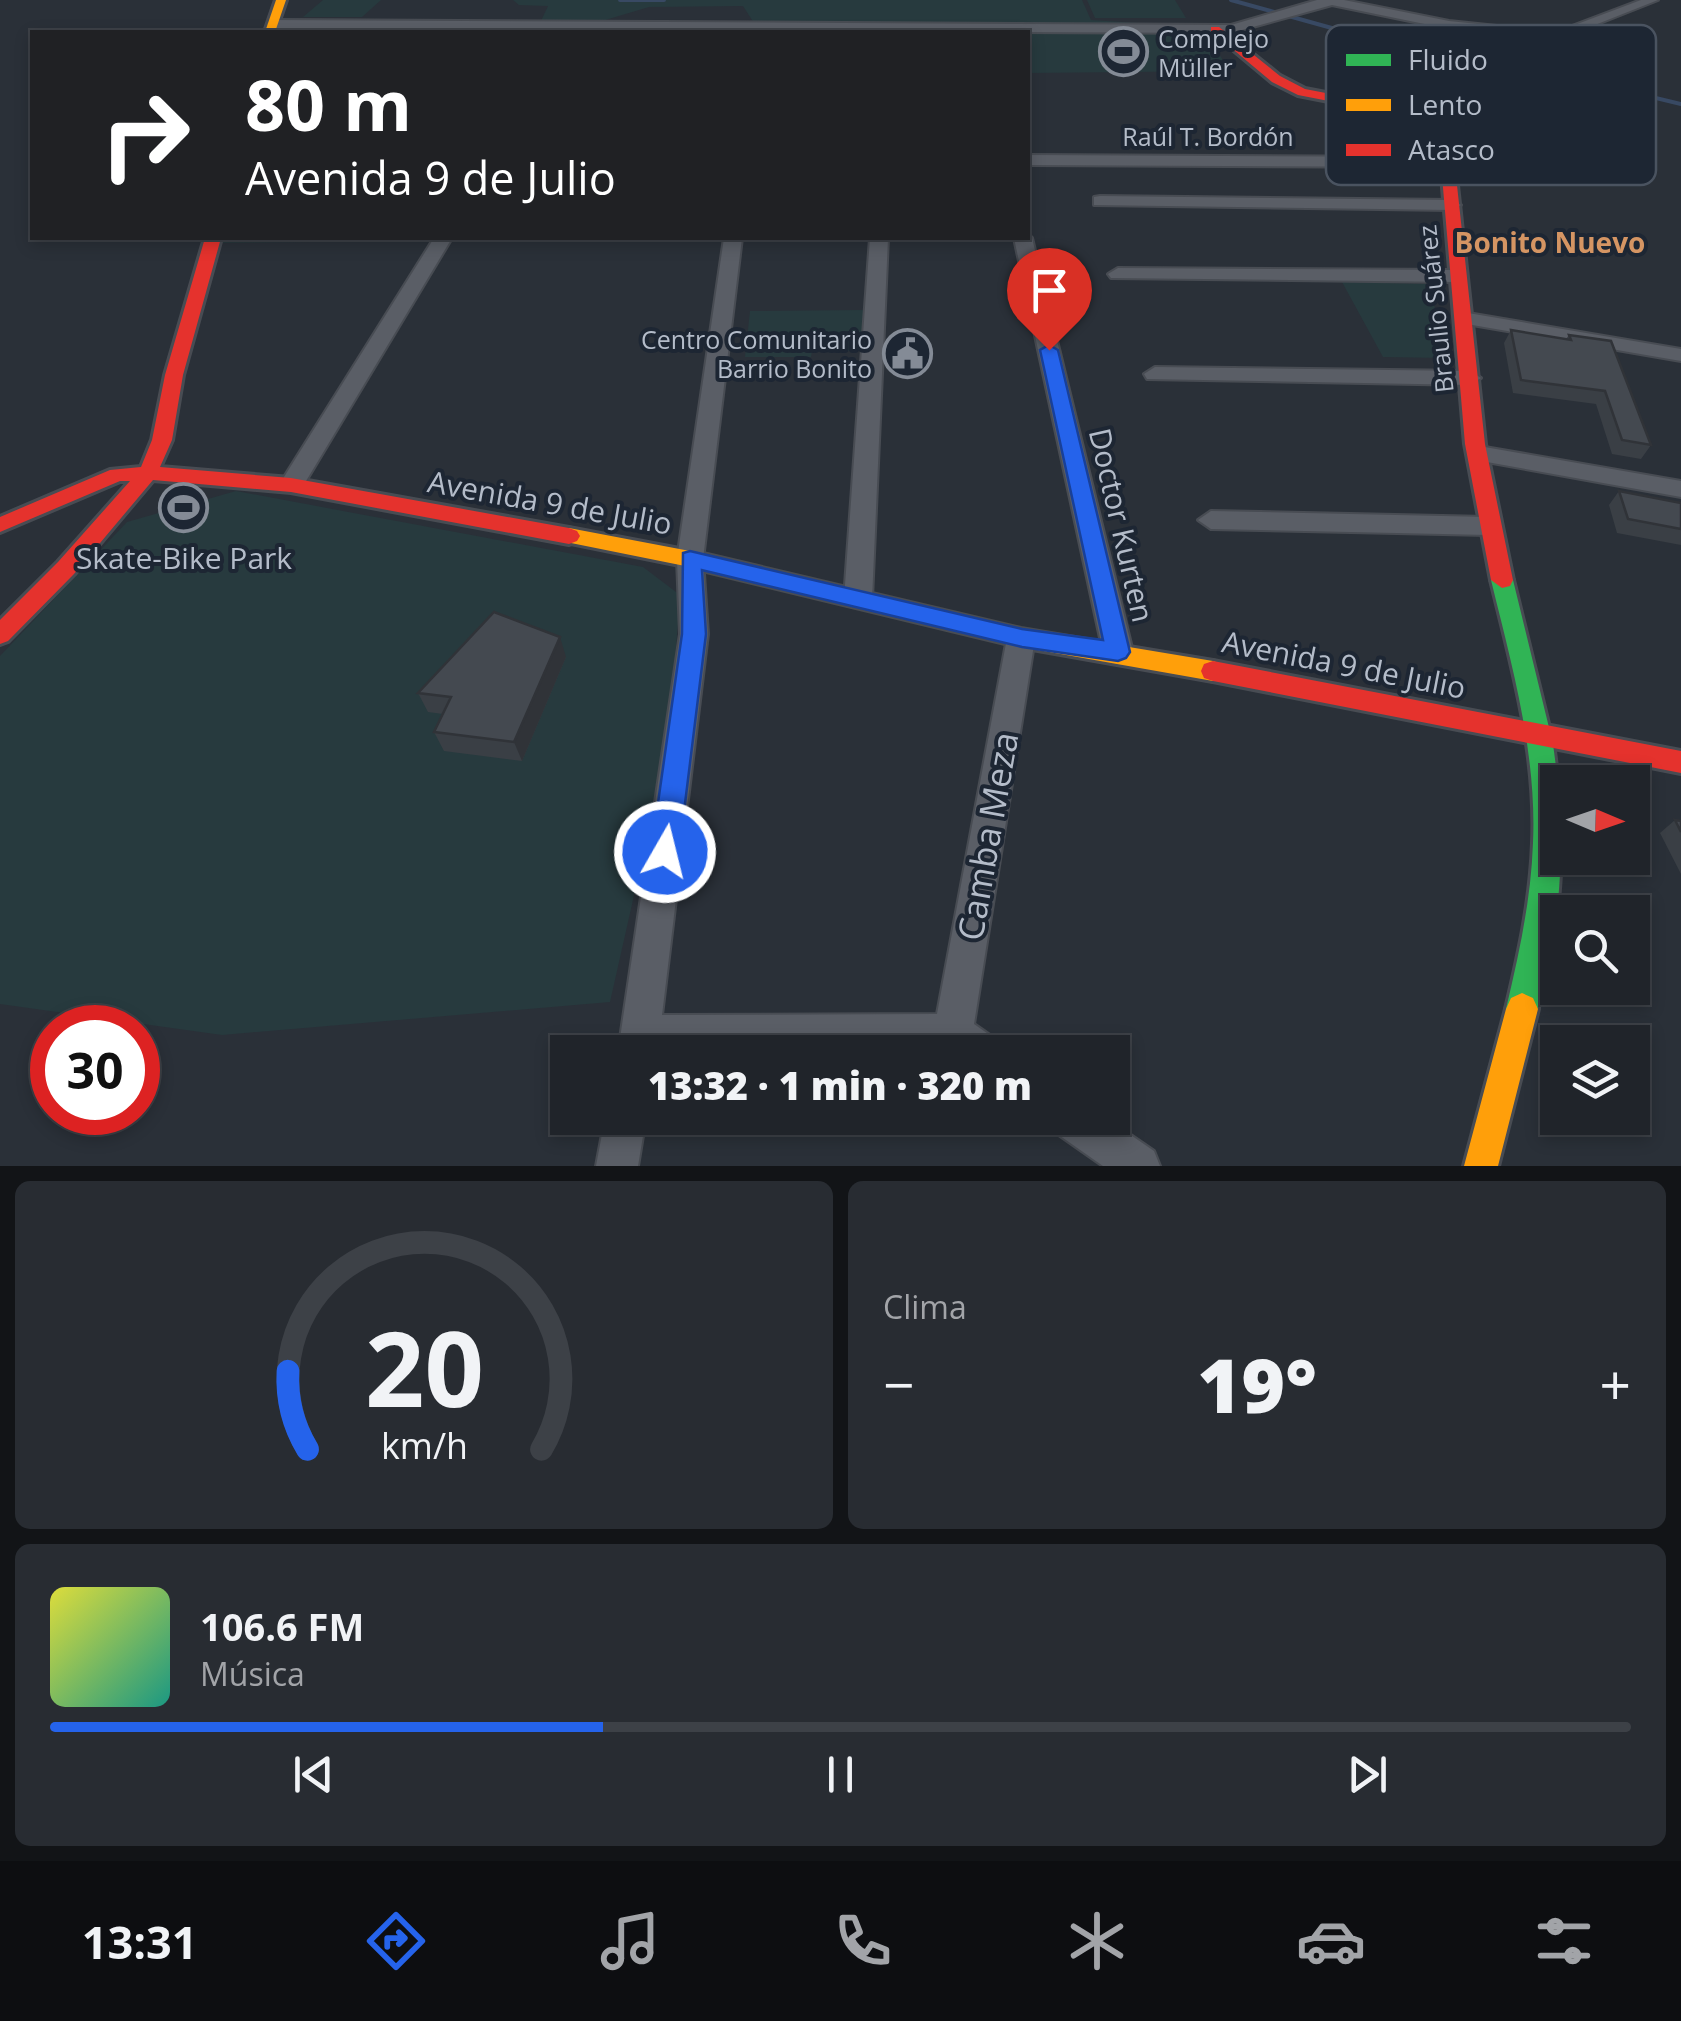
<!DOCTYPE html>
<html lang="es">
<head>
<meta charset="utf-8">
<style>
  :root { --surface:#20242a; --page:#282c32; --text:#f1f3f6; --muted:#a2a4a8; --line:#3d4147; --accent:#2563eb }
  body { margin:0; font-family:"Open Sans",sans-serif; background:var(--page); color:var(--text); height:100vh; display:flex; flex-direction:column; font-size:38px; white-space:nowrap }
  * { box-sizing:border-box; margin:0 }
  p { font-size:32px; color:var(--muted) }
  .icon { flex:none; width:55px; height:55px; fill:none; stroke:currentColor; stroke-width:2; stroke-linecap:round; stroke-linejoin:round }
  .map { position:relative; height:1166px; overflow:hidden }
  .panel { display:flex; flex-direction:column; gap:15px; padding:15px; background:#121417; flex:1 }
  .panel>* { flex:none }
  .guide { position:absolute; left:30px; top:30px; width:1000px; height:210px; border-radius:0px; box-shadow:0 5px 15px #0003,0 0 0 2px var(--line); background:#202124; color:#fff; overflow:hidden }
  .needle { width:65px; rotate:92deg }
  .controls { position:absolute; left:1540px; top:765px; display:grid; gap:20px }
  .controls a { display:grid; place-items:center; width:110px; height:110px; border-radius:0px; background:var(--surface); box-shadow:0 5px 15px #0003,0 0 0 2px var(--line); font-size:50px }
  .speed { position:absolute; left:30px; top:1005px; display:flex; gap:20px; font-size:50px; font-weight:700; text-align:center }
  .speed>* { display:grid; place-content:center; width:130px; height:130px; border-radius:50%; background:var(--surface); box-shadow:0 5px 15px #0003,0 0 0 2px var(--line); line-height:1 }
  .speed .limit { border:15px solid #d22; background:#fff; color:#111 }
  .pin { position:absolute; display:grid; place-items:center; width:85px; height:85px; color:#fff; margin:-102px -42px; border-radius:50% 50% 50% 0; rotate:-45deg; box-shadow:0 0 10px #0007 }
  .pin .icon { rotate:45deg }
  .me { position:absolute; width:110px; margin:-55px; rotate:8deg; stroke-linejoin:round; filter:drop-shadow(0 0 8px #0008) }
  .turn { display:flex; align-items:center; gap:35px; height:210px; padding:0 50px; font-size:45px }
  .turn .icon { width:130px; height:130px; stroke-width:2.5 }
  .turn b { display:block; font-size:70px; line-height:85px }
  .big { font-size:75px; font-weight:800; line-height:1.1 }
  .panel .card { flex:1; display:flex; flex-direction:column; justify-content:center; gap:15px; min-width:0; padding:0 35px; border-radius:15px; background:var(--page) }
  .panel .dial { align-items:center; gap:0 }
  .dial svg { height:260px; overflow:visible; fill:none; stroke:var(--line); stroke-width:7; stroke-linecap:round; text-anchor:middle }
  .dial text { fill:var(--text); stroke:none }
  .song { display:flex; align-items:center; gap:30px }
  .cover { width:120px; height:120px; border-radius:15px; background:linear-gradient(135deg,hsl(60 70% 55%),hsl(170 70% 35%)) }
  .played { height:10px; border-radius:5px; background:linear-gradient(90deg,var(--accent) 35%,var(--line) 35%) }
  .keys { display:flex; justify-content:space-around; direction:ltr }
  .heat { display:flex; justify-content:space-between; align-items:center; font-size:55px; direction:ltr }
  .panel .tiles { flex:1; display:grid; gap:15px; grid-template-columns:1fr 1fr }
  .card:last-child { grid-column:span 2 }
  .trip { position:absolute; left:550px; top:1035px; width:580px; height:100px; border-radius:0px; background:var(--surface); box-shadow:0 5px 15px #0003,0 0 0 2px var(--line); font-weight:800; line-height:100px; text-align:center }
  .dock { display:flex; height:160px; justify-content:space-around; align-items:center; background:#0d0e11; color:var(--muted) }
  .dock .icon { width:70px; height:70px }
  .dock .current { color:var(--accent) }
  .dock b { font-size:45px; color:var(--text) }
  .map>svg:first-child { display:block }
  .green { fill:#273a3e }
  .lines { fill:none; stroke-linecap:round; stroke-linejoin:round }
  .stream { stroke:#384963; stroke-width:4 }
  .street-casing { stroke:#484c53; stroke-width:4 }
  .fast-casing { stroke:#484c53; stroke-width:6 }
  .slow-casing { stroke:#484c53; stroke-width:6 }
  .jam-casing { stroke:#484c53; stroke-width:6 }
  .street { fill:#5a5e66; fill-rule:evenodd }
  .fast { fill:#30b455; fill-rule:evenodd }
  .slow { fill:#ff9f0a; fill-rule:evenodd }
  .jam { fill:#e5322d; fill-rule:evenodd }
  .wall { fill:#3a3f45 }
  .shaded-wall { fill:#303338 }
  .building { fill:#444950; stroke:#303338; stroke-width:2.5 }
  .route { fill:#2563eb; stroke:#184099; stroke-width:2.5 }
  .labels { text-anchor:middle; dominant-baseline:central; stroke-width:8; stroke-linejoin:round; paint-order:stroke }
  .far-poi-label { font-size:25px; fill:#b4bcc9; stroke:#1d2633; text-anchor:start }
  .far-street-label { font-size:25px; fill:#b4bcc9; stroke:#1d2633 }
  .far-neighbourhood-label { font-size:28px; font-weight:bold; fill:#d59563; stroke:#1d2633 }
  .street-label { font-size:30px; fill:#b4bcc9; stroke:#1d2633 }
  .poi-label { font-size:30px; fill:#b4bcc9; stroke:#1d2633 }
  .near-street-label { font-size:35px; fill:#b4bcc9; stroke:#1d2633 }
  .key { fill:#1d2633; stroke:#4a5360; stroke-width:2.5 }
  .key-label { font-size:28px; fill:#b4bcc9 }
</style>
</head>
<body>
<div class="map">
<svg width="1681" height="1166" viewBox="0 0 1681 1166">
  <rect width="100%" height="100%" fill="#2a3038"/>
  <path class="green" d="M323 0H381L362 17H303Z
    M513 0H1082L1091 20 1203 27 754 23 743 6 649 7 602 21H541L548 6 519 5Z
    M1087 0H1175L1186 18H1095Z
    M562 27 558 32H267L268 28Z
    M980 31 1206 34 1230 71 1028 73V32Z
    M203 238H434L431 241 202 243Z
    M1342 282 1430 284 1445 358 1383 357Z
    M863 310 864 351H812L811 357H745L750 311Z
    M236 491 643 567 680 595 669 740 610 1002 222 1035 0 1004V656L127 522Z"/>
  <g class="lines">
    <path class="stream" d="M620 0H664
      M1231 0 1375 40 1531 68 1681 104"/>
    <defs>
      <path id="street" d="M1317 0H1344L1449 21 1556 32 1641 0H1658L1557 40 1449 29 1332 5 1231 33 273 28 267 24 273 20 1231 25Z
        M1028 155 1447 157 1455 162 1447 167 1028 165Z
        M1100 196 1452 200 1461 205 1452 210 1094 205V197Z
        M1028 234 1032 238 1133 652 1128 660H1108L1103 652 1014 238H1028Z
        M434 238H452L300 491H282L279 485Z
        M724 238H742L703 559 708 634 662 1015 937 1014 1007 638 1011 630H1031L1035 638 974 1024 994 1038 1000 1052H618L680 634 677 559Z
        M870 238H888L872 599 868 606H848L844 599Z
        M1118 268 1456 270 1466 276 1456 282 1111 278 1108 274Z
        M1462 312 1681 349V361L1455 322V314Z
        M1155 367 1470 371 1481 378 1470 385 1147 379 1144 374Z
        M1479 446 1681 481V497L1470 459 1467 454Z
        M1211 511 1488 517 1501 526 1488 535 1211 529 1198 520Z
        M605 1118H646L638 1166H596Z
        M1050 1118H1106L1154 1151 1160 1166H1103L1056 1133Z"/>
      <path id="fast" d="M1502 572 1513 580 1553 744 1558 782V858H1561C1558 910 1554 971 1533 1020L1522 1025 1511 1020 1506 1009C1519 954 1531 900 1533 843 1537 754 1512 666 1491 580Z"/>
      <path id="slow" d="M276 0H286L275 32H265Z
        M569 528 690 551 1021 629 1213 661 1222 664 1225 671 1222 678 1213 681 1021 647 690 567 561 541 558 536 561 531Z
        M1522 993 1533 998 1538 1009 1498 1166H1464L1506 1009 1511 998Z"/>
      <path id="jam" d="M1211 27H1219L1280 76 1305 89 1435 114 1445 130 1456 176 1485 444 1513 580 1510 586 1502 588 1491 580 1465 444 1442 176 1433 130 1426 120 1298 95 1272 82 1211 31Z
        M205 238H221L183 375 172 440 160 467 291 478 569 528 577 531 580 536 577 541 569 544 291 492 153 480 74 574 8 641 0 644V620L58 562 130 481H120L0 532V517L110 470 141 467 152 440 165 375Z
        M1213 661 1681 751V773L1213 681 1204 678 1201 671 1204 664Z"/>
    </defs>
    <use href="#street" class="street-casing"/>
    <use href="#fast" class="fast-casing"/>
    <use href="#slow" class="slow-casing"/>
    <use href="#jam" class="jam-casing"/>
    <use href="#street" class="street"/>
    <use href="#fast" class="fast"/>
    <use href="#slow" class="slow"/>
    <use href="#jam" class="jam"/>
  </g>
  <path class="wall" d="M1511 330 1566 339 1569 335 1651 445 1641 459 1612 454 1596 404 1513 393 1504 343Z
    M1619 491 1681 503V545L1617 533 1609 505Z
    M566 657 522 761 444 751 434 732 443 714 428 712 418 693Z
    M1675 820 1681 821V874L1660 833Z"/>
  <path class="shaded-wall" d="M560 637 566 657 522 761 514 742Z"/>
  <path class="building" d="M1511 330 1571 340 1569 335 1611 341 1651 445 1622 440 1605 391 1521 380Z
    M1619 491 1681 503V529L1628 519Z
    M494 612 560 637 514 742 434 732 451 697 418 693Z
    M1675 820 1681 821V832Z"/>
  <path class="route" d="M1049 345 1058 350 1130 652 1126 658 1118 661 1022 647 702 570 706 634 679 852 675 862 665 866 655 862 651 852 682 634 683 553 690 551 1022 629 1103 640 1040 350Z"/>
  <defs>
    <symbol id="stadium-ring" viewBox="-11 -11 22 22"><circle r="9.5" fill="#1d2633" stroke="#848b96" stroke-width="1.5"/><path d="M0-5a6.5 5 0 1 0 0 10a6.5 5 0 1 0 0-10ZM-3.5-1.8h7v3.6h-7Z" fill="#848b96"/></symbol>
    <symbol id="civic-ring" viewBox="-11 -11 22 22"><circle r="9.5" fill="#1d2633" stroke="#848b96" stroke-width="1.5"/><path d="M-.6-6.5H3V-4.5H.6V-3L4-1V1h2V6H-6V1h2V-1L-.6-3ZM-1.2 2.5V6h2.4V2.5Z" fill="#848b96"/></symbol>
  </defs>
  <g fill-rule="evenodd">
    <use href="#stadium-ring" x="1096" y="24" width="55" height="55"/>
    <use href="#civic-ring" x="880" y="326" width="55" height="55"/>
    <use href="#stadium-ring" x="156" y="480" width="55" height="55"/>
  </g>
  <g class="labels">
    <g class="far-poi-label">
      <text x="1158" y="38">Complejo<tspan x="1158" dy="29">Müller</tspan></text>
      <text x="872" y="339" text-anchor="end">Centro Comunitario<tspan x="872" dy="29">Barrio Bonito</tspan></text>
    </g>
    <g class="far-street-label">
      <text x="1208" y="136">Raúl T. Bordón</text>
      <text transform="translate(1435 309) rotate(-96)">Braulio Suárez</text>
    </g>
    <g class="far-neighbourhood-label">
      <text x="1550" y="242">Bonito Nuevo</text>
    </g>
    <g class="street-label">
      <text transform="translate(550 502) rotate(10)">Avenida 9 de Julio</text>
      <text transform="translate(1122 525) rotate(77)">Doctor Kurten</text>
      <text transform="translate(1344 664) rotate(11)">Avenida 9 de Julio</text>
    </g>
    <g class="poi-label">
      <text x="184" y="557">Skate-Bike Park</text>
    </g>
    <g class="near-street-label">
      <text transform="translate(987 836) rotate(-80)">Camba Meza</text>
    </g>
  </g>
  <rect x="1326" y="25" width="330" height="160" rx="15" class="key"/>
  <rect x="1346" y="54" width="45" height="12" fill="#30b455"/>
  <rect x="1346" y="99" width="45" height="12" fill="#ff9f0a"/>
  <rect x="1346" y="144" width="45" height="12" fill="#e5322d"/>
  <g class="key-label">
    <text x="1408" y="70">Fluido</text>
    <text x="1408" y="115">Lento</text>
    <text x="1408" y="160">Atasco</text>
  </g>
</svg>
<div class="controls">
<a><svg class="needle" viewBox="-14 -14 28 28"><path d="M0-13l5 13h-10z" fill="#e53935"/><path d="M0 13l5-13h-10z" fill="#a2a4a8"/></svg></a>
<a><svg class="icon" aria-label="search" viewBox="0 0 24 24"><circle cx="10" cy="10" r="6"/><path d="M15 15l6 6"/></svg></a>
<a><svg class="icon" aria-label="layers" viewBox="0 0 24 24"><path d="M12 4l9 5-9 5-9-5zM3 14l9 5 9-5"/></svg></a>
</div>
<div class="speed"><div class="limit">30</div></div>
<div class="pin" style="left:1049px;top:350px;background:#d93025"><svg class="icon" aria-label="arrive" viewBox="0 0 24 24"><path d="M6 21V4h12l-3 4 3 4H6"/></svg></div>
<svg class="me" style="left:665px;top:852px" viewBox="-20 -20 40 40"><circle r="17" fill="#2563eb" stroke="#fff" stroke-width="3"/><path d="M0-11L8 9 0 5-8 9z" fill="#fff"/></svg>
<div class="trip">13:32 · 1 min · 320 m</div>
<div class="guide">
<div class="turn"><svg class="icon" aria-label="right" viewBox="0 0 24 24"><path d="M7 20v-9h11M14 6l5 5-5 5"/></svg><div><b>80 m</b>Avenida 9 de Julio</div></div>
</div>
</div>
<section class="panel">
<div class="tiles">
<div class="card dial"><svg viewBox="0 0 100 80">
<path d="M14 69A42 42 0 1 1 86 69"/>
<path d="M14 69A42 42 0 0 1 8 45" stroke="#2563eb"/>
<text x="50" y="56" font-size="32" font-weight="700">20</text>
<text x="50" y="72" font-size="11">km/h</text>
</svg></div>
<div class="card"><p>Clima</p>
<div class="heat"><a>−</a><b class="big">19°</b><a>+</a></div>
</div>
<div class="card">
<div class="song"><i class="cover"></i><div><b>106.6 FM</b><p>Música</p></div></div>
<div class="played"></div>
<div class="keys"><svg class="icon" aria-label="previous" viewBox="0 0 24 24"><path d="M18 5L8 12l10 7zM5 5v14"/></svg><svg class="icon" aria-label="pause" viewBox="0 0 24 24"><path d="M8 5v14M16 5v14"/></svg><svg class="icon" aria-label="next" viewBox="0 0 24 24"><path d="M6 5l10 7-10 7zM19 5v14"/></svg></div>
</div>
</div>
</section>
<nav class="dock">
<b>13:31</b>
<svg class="icon current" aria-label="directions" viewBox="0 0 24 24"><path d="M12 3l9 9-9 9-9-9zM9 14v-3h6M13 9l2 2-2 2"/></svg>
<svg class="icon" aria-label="music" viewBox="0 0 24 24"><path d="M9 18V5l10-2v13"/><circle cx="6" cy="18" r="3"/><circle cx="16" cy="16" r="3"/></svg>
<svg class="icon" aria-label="phone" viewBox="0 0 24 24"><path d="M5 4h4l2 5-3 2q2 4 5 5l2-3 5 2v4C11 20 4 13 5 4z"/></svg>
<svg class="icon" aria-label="climate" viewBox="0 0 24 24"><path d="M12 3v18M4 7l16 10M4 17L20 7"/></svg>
<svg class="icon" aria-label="car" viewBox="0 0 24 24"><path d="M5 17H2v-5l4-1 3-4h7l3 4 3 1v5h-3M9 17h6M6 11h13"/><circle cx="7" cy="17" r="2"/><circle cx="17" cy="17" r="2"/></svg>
<svg class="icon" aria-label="filters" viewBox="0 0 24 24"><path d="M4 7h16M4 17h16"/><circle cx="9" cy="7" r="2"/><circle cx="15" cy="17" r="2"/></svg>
</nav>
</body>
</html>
